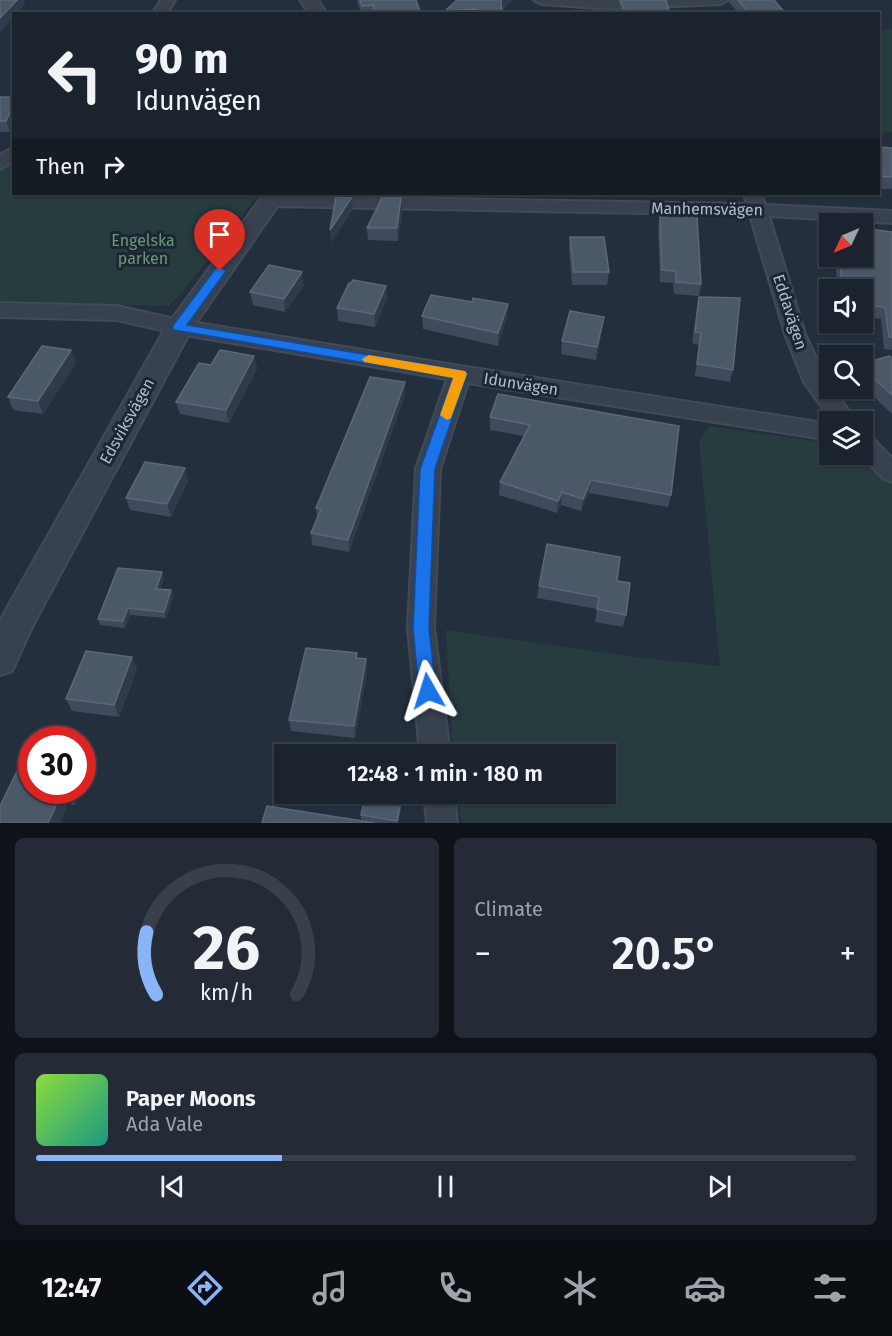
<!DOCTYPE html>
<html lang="en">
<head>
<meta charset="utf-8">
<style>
  :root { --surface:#1b232e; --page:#242b36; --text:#f1f3f6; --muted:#a0a4aa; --line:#39404a; --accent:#8ab4f8 }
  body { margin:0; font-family:"Fira Sans",sans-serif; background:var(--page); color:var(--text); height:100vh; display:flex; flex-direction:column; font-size:22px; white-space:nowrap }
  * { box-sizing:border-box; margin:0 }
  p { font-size:20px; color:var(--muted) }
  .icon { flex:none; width:33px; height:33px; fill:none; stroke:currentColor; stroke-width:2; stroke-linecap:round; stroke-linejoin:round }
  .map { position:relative; height:823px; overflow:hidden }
  .side { display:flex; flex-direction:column; gap:15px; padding:15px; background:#0f1319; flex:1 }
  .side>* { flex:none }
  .hud { position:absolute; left:12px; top:12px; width:868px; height:183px; border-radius:0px; box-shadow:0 2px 4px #0004,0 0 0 2px var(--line); background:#1b232e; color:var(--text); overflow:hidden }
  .needle { width:39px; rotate:226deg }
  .tools { position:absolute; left:819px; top:213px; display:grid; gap:12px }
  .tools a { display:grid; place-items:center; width:54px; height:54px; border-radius:0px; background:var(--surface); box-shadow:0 2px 4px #0004,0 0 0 2px var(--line); font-size:30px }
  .speed { position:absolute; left:18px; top:726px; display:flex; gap:12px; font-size:30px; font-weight:700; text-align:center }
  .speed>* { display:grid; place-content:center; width:78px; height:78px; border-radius:50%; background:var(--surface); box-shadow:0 2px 4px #0004,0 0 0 2px var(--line); line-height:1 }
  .speed .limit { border:9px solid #d22; background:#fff; color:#111 }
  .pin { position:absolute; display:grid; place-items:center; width:51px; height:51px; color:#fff; margin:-62px -26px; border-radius:50% 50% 50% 0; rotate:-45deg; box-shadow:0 0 6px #0007 }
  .pin .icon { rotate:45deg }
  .me { position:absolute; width:66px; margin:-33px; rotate:354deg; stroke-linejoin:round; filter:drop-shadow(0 0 4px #0008) }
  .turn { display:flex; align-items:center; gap:21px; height:126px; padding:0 24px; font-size:27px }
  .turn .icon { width:78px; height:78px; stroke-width:2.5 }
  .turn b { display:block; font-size:42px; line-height:51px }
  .then { display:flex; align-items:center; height:57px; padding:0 24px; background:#0003; gap:12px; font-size:22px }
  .big { font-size:45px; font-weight:600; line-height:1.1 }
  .side .tile { flex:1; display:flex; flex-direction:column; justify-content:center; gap:9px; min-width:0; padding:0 21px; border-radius:9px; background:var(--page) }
  .side .dial { align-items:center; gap:0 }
  .dial svg { height:156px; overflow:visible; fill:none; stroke:var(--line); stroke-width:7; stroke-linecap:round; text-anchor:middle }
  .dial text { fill:var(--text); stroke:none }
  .song { display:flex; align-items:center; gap:18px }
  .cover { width:72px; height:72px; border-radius:9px; background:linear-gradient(135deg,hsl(90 70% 55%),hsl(170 70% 35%)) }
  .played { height:6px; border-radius:3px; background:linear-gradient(90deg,var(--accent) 30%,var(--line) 30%) }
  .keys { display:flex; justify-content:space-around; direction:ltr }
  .heat { display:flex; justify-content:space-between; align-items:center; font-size:33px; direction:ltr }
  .side .tiles { flex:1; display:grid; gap:15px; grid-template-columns:1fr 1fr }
  .tile:last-child { grid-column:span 2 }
  .trip { position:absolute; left:274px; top:744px; width:342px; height:60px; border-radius:0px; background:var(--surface); box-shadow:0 2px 4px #0004,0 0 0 2px var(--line); font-weight:600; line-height:60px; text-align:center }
  .dock { display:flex; height:96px; justify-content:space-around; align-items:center; background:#0b0e12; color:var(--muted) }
  .dock .icon { width:42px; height:42px }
  .dock .selected { color:var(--accent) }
  .dock b { font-size:27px; color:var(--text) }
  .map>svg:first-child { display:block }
  .green { fill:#263c3f }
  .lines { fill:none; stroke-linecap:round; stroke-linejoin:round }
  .minor-casing { stroke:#414a57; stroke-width:4 }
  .tertiary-casing { stroke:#414a57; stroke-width:4 }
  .minor { fill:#38414e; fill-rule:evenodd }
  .tertiary { fill:#38414e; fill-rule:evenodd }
  .wall { fill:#3f4b5c }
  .shaded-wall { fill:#2f3b4b }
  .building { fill:#4b5868; stroke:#5c6777; stroke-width:1.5 }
  .route { fill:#1a73e8; stroke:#114b97; stroke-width:1.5 }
  .slow { fill:#f59e0b }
  .labels { text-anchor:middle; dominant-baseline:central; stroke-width:6; stroke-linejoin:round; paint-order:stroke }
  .street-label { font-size:16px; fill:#b4bcc9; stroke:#1d2633 }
  .park-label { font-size:16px; fill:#6b9a76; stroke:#1d2633 }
</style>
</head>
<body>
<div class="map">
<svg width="892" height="823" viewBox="0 0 892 823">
  <rect width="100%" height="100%" fill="#242f3e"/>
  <path class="green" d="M892 29V132L879 133V31Z
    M13 158 14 194H259L180 295 168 306 0 302V171Z
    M710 426 829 443 830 454 858 455 883 472 892 481V823H462L456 794H606V754H453L446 630 642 658 720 666 699 440Z"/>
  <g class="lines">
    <defs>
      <path id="minor" d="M161 0H175L167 14H152Z
        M534 0H728L721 4 611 9 541 4Z
        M14 147V161L0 169V155Z
        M744 194H762L765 205 892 211V223L769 216 805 334 830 388H832L857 422H833L804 382 785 334 750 215 270 206 264 205 261 201 264 197 270 196 747 204Z
        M0 303 117 306 179 320 460 366 830 424V440L468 383 440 469 434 628 450 754H420L408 628 416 469 447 379 179 334 117 320 0 317Z
        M862 434 870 436 892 458V482L884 479 860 454H862Z
        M424 794H454L457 823H427Z"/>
      <path id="tertiary" d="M300 0H318L327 14H309Z
        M264 194H286L191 330 33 625 12 671 0 675V622L6 610 166 327Z"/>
    </defs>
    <use href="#minor" class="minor-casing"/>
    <use href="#tertiary" class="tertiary-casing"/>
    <use href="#minor" class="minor"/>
    <use href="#tertiary" class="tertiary"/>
  </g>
  <path class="wall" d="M357 0H416L420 14H361Z
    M457 0H512L502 10V14H445V11Z
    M620 0 670 14H620L619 11Z
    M729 0H774L786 14H739L729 2Z
    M0 97 10 132H0Z
    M879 147 892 148V189H879Z
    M340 194H364L363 195H340Z
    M370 194H404L403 196 374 195Z
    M402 211 398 241 368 240 367 228Z
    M660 216 701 284 699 296 674 294 673 283 660 282 658 228Z
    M892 232V350L884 349 881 319 862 317V290H838L835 256H862Z
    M570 237 609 272 607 285H572L569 249Z
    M304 285 285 312 253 305 250 292Z
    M386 286 387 298 375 327 338 321 337 308Z
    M699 297 733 370 730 382 695 376 699 345 692 343 697 308Z
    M472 302 508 304 507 317 498 346 423 329 422 316Z
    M602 330 596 360 561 354 562 341Z
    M71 350 76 363 43 414 13 410 8 397Z
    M254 356 257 369 229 423 180 414 176 402 211 365Z
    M892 358V414L862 385V364Z
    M498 394 671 495 668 507 589 493 581 511 561 505 557 513 499 495 500 482 524 436 490 430V417Z
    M405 395 349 552 312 545 311 533 317 517 316 508Z
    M188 481 171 517 130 510 126 498Z
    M162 572 164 578 160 589 173 597 166 618 130 615 125 628 100 625 98 619Z
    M617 581 626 615 623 627 595 622 597 609 537 598 539 586Z
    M132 657 137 669 119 717 72 711 66 699Z
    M357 658 366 659 367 671 355 738 291 731 289 720Z
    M27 751 82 790 75 805 68 804 60 823H0Z
    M402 797V802L398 823H376L361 820V815Z"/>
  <path class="shaded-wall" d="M17 0H24L25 4 17 14H14V17L0 32V18Z
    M501 0H512L500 11Z
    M14 103V124L10 132 6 121Z
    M352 197 353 210 331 243 330 230Z
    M401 198 402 211 398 241 397 228Z
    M302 272 304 285 285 312 284 299Z
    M386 286 387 298 375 327 374 314Z
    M508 304 507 317 498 346V333Z
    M604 317 602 330 596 360 597 347Z
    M71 350 76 363 43 414 38 401Z
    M254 356 257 369 229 423 226 410Z
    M405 382V395L349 552 348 540Z
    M185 468 188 481 171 517 167 504Z
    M591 480 589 493 581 511 583 499Z
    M562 492 561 505 557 513 558 501Z
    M162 572 164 578 158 595 156 589Z
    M171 590 173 597 166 618 164 612Z
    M128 608 130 615 125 628 123 621Z
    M132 657 137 669 119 717 114 705Z
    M366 659 367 671 355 738 354 726Z
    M83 761 89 772 82 788V763Z
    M71 790H82L75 805 69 795Z
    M62 793 68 804 60 823H48Z
    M402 797V802L398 823H397Z"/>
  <path class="building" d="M0 0H17L0 18Z
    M360 0H416L420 11 405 12V14H374V5L362 6Z
    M457 0H501L502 14H476V9L445 11Z
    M620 0H666L670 14H626Z
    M738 0H774L786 14H750Z
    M0 97H14V103L6 121H0Z
    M879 147 892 148V177L879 176Z
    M336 197H352L330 230Z
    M382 198H401L397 228H367Z
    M660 216H697L701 284 676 282V271L662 270Z
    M862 228 892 232V338L889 337 885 307 862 305V290H842L840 256H862Z
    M570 237H604L609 272H574Z
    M269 265 302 272 284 299 250 292Z
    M353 280 386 286 374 314 337 308 349 283H351Z
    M431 295 472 302 473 298 508 304 498 333 422 316Z
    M699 297 740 298 733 370 697 364 701 333 695 332Z
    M570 311 604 317 597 347 562 341Z
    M42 346 71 350 38 401 8 397Z
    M220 350 254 356 226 410 176 402 199 363 211 365Z
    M889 356 892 358V395L862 367V364Z
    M370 377 405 382 348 540 311 533 321 509 316 508Z
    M498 394 679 426 671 495 591 480 583 499 562 492 558 501 500 482 530 425 490 417Z
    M145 462 185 468 167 504 126 498Z
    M547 544 620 557 617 581 630 583 626 615 597 609 599 597 539 586Z
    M118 568 162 572 156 589 171 590 164 612 128 608 123 621 98 619Z
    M306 648 357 653 356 658 366 659 354 726 289 720Z
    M86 651 132 657 114 705 66 699Z
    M345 745 391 751 390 754H343Z
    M27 751 32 752V790H71L69 795 62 793 48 823H0V806Z
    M366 794H384L402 797 397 821 361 815Z
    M267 806 375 823H262Z"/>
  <path class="route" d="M220 267 226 271 187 325 460 370 467 374 435 469 429 628 436 691 434 697 428 699 422 697 419 691 413 628 420 469 453 378 174 330 172 327 174 324 216 268Z"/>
  <path class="slow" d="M369 355 465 371 467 374 451 418 447 420 440 415 453 378 364 362 362 359Z"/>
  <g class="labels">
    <g class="street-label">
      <text transform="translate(707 209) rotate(1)">Manhemsvägen</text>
      <text transform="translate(790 312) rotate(72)">Eddavägen</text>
      <text transform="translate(521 384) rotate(9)">Idunvägen</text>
      <text transform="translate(127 421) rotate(-61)">Edsviksvägen</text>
    </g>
    <g class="park-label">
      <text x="143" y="240">Engelska<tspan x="143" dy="18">parken</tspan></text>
    </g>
  </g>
</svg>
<div class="tools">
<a><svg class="needle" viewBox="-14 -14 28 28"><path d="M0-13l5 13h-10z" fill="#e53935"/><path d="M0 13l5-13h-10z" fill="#a0a4aa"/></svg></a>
<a><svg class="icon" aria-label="sound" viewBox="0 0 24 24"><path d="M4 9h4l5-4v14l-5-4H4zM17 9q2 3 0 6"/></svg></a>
<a><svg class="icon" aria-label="search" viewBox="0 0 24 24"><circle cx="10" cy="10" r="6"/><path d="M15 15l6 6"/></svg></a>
<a><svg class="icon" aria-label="layers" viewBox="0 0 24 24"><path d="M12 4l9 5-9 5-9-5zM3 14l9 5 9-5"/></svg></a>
</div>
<div class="speed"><div class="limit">30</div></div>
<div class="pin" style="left:220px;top:271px;background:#d93025"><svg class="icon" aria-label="arrive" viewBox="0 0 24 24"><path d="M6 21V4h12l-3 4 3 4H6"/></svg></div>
<svg class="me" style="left:428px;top:691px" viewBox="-20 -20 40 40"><path d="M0-17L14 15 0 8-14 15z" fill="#1a73e8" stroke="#fff" stroke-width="4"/></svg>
<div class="trip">12:48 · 1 min · 180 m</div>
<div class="hud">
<div class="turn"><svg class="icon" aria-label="left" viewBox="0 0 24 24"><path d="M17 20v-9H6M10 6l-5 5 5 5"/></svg><div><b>90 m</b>Idunvägen</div></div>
<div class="then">Then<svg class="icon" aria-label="right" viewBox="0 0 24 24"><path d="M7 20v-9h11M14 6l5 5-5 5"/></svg></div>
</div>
</div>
<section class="side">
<div class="tiles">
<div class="tile dial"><svg viewBox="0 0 100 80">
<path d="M14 69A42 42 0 1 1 86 69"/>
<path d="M14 69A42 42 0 0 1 9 37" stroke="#8ab4f8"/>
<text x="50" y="56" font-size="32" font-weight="700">26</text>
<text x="50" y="72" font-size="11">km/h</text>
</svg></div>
<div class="tile"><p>Climate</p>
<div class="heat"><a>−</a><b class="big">20.5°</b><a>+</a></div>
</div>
<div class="tile">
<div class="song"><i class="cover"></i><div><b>Paper Moons</b><p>Ada Vale</p></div></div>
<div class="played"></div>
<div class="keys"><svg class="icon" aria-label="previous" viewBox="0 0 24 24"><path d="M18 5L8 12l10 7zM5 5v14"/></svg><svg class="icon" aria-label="pause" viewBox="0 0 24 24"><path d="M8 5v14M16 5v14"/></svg><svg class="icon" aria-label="next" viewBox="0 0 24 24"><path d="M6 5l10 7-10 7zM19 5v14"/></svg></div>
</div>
</div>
</section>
<nav class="dock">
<b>12:47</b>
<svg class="icon selected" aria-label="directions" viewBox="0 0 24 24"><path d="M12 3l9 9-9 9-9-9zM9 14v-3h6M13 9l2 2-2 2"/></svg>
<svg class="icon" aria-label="music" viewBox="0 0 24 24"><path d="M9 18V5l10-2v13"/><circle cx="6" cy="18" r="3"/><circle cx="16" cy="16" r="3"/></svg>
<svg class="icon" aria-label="phone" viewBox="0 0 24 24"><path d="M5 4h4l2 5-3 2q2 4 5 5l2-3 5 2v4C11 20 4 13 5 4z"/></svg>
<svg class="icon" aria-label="climate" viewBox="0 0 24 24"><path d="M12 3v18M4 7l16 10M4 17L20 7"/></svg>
<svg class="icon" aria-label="car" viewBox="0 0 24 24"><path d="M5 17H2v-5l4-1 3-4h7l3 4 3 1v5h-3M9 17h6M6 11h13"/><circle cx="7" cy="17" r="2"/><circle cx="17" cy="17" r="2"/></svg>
<svg class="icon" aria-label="filters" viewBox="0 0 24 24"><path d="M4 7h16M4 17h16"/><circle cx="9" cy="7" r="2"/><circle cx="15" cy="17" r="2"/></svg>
</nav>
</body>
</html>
